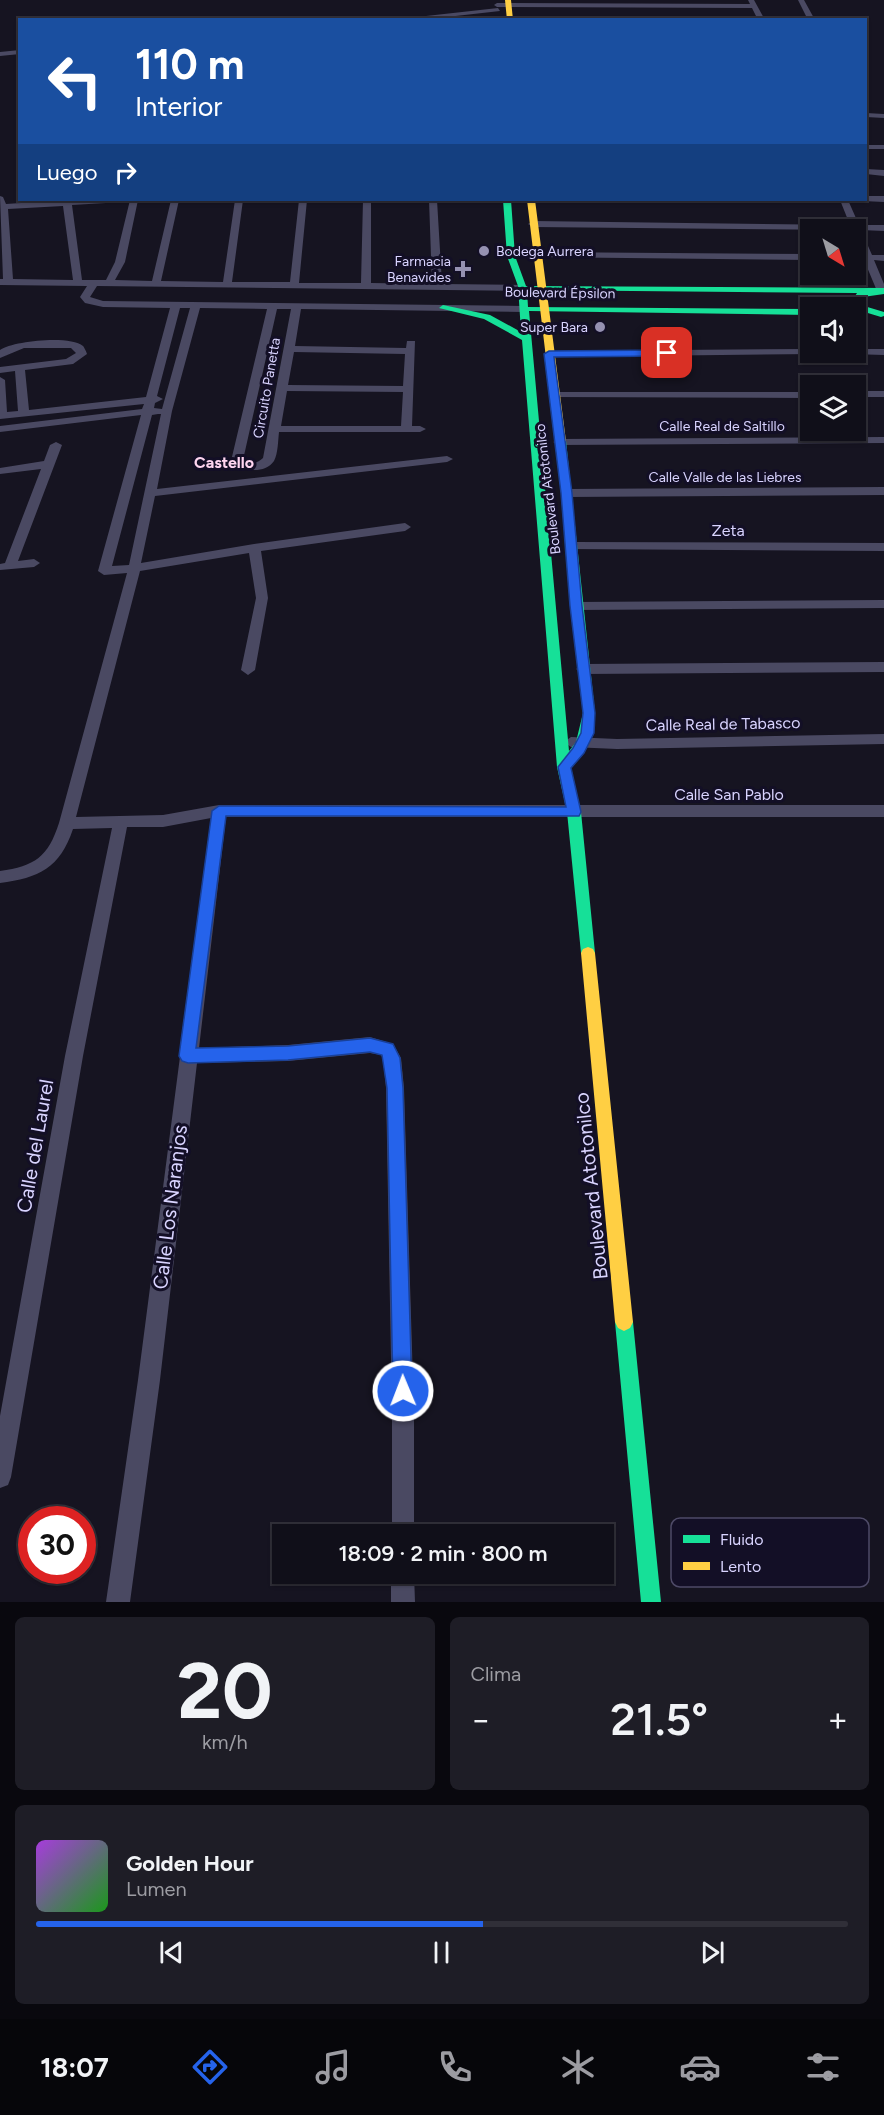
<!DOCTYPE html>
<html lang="es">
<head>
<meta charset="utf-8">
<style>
  :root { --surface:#100f19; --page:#1e1d26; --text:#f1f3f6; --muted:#9c9ca2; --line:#302f38; --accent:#2563eb }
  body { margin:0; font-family:Figtree,sans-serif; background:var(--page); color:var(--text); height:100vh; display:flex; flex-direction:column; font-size:22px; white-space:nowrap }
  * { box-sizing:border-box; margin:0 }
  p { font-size:20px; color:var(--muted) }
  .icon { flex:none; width:33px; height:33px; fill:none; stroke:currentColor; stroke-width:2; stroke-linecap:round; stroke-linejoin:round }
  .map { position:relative; height:1602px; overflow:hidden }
  .panel { display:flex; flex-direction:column; gap:15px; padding:15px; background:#09080e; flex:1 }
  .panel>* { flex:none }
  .banner { position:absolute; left:18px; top:18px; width:849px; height:183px; border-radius:0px; box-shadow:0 2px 4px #0004,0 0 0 2px var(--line); background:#1a4fa0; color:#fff; overflow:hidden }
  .needle { width:39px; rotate:142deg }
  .tools { position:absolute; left:800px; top:219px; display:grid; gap:12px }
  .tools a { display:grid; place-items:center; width:66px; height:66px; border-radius:0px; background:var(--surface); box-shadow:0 2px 4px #0004,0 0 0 2px var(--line); font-size:30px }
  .speed { position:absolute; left:18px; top:1506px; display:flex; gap:12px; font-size:30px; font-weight:700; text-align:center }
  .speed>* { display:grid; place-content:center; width:78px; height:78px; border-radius:50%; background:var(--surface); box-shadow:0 2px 4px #0004,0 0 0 2px var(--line); line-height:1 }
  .speed .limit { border:9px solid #d22; background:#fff; color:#111 }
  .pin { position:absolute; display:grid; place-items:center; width:51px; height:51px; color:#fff; margin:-26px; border-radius:12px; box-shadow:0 3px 9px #0006 }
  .me { position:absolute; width:66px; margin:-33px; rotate:359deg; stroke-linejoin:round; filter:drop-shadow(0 0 4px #0008) }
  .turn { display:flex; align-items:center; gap:21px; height:126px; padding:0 18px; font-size:27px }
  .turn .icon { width:78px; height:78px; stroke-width:2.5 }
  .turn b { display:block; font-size:42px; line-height:51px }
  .then { display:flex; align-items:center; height:57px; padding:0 18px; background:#0003; gap:12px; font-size:22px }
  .big { font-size:45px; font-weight:600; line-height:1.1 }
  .panel .card { flex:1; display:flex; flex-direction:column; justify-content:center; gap:9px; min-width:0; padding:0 21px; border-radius:9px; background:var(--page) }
  .panel .dial { align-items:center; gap:0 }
  .dial b { font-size:78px; line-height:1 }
  .song { display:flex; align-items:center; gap:18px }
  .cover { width:72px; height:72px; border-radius:9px; background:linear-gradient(135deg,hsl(280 70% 55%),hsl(120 70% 35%)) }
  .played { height:6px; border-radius:3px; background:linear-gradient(90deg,var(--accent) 55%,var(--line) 55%) }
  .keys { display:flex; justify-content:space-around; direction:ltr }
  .heat { display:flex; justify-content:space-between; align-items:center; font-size:33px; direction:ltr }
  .panel .tiles { flex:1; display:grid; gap:15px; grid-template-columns:1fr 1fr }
  .card:last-child { grid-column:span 2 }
  .trip { position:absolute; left:272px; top:1524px; width:342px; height:60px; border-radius:0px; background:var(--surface); box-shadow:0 2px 4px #0004,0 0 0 2px var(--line); font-weight:600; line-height:60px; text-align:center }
  .tabs { display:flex; height:96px; justify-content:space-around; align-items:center; background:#06060a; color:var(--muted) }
  .tabs .icon { width:42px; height:42px }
  .tabs .on { color:var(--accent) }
  .tabs b { font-size:27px; color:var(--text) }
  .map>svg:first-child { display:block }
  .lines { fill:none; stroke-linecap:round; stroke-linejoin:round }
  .street { fill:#4a4962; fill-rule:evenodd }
  .fast { fill:#16e098; fill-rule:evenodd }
  .slow { fill:#ffcf43; fill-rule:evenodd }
  .route { fill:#2563eb; stroke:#184099; stroke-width:1.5 }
  .poi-dot { fill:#9591b1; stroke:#130f26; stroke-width:2 }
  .labels { text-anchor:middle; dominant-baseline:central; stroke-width:6; stroke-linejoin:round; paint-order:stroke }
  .far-poi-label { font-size:14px; fill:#d9d4ff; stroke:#130f26; text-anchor:end }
  .far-street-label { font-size:14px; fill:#d9d4ff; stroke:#130f26 }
  .far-quarter-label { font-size:16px; font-weight:bold; fill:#ffd6f0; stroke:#130f26 }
  .street-label { font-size:16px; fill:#d9d4ff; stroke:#130f26 }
  .near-street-label { font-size:20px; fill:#d9d4ff; stroke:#130f26 }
  .key { fill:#130f26; stroke:#4e4a67; stroke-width:1.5 }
  .key-label { font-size:16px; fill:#d9d4ff }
</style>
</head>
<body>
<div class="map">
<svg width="884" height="1602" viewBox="0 0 884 1602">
  <rect width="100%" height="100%" fill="#161421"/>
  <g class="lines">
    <path class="street" d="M748 0H754L765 20H758L752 8 497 7 494 5 497 3 750 4Z
      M798 0H804L815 20H808Z
      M498 8 500 11 420 20H390Z
      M20 50V54L0 56V52Z
      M866 113 884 114V118L866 117Z
      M866 145H884V149H866Z
      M866 169 884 170V176L866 174Z
      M0 196 3 197 6 204 66 200H110L106 203 72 205 82 280H106L115 262 130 200H138L125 262 115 280 152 281 171 200H179L161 281 223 282 235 200H243L232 282H290L299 200H307L299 283H361L363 200H371V283L432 284 429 200H437L442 284 522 285 527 288 522 291 97 286 90 297 103 301 523 306 528 309 523 312 301 309 295 346 406 348 407 341H415L412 426H420L426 429 420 432H279C278 441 278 454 274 461 264 475 241 471 231 461L267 309 200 308 172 411 157 489 447 456 453 459 447 462 155 496 141 563 254 544 405 523 411 527 405 531 261 551 268 598 255 670 248 675 241 670 256 598 249 553 140 571 76 817 163 815 219 805H884V817H226L199 1048 288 1045 370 1037 393 1044 401 1058 404 1088 414 1414V1534H392V1414L386 1088 383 1059 381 1055 370 1053 288 1061 197 1063 160 1380 130 1602H106L138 1380 211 818 163 827H127L83 1056 11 1477 8 1485 0 1488V1416L65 1056 112 828 73 829C60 868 39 878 0 883V871C35 866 48 857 59 823L127 573 104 575 98 571 141 415 0 432V426L142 409 144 404 0 419V377L5 380 7 412 18 411 15 371 0 373V367L66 359 76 353 71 348H24L0 358V350C13 341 70 335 83 346 84 347 87 353 87 354L73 364 25 370 29 410 146 397 170 308 103 307 85 303 80 297 87 286 0 285V279H3ZM63 206 73 280 13 279 8 209ZM180 308H190L162 409 154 408 155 403 163 399 157 396ZM277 309H291L263 458C257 464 250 464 243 460ZM294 352 405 354 403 386 288 385ZM287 391 403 392 401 426H281ZM158 414H161L129 565 112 566 152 415Z
      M866 196H884V202L863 201Z
      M840 200H848L859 225H884V231L861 230 872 255H884V261L874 260 884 284V293L877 291 864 260H855V254H862L855 237V230L533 227 528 224 533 221 850 225Z
      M536 252 810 254V260L533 257V253Z
      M810 349V352H815L814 354 549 357 544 354 549 351Z
      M855 349H884V355L851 354 850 352H855Z
      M855 391H884V397H855Z
      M553 392H810V398L549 397V393Z
      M884 437V443L559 445 553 442 559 439Z
      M56 442 62 445 18 561 34 559 40 563 34 567 0 570V564L5 563 41 469 0 474V468L44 461 50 445Z
      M884 487V495L567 497 561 493 567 489Z
      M571 542 884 543V551L567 549 565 546Z
      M884 600V608L576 610 570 606 576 602Z
      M884 662V672L583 674 576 669 583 664Z
      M884 734V744L617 749 571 747 564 742 571 737 617 739Z
      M391 1574H414L415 1602H391Z"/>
    <path class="fast" d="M503 200H511L515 256 526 286 884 288V294L863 297 860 301 864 306 884 312V316L881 317 858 310 852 301 857 293 527 290 528 307 810 309V315L529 311 569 751 576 742 583 713 556 441 561 438 566 441 595 713 588 743 571 768 581 812 595 953 593 957 588 959 583 957 581 953 567 812 557 767 522 340 484 319 439 308 443 305 490 315 521 332 518 286 507 256Z
      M624 1313 630 1316 633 1322 661 1602H641L615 1322 618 1316Z"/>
    <path class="slow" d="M505 0H511L513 20H507Z
      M527 200H535L566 441 561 444 556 441Z
      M588 947 593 949 595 953 633 1322 630 1328 624 1331 618 1328 615 1322 581 953 583 949Z"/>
  </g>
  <path class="route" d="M549 351 667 350 672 353 667 356 554 357 572 493 582 606 595 713 594 733 584 753 571 768 581 812 579 816H226L196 1048 288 1046 370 1038 393 1044 400 1058 403 1088 412 1391 409 1398 403 1400 396 1398 393 1391 387 1088 382 1055 370 1052 288 1060 188 1063 182 1061 179 1056 212 811 219 806 566 807 558 767 573 748 581 733 583 713 570 606 561 493 544 354Z"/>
  <g class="poi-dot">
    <circle cx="484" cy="251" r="6"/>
    <path d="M460 260h6v6h6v6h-6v6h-6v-6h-6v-6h6z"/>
    <circle cx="600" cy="327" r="6"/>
  </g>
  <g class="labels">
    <g class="far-poi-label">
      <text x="496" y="251" text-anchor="start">Bodega Aurrera</text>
      <text x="451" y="261">Farmacia<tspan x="451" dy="16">Benavides</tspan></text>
      <text x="588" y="327">Super Bara</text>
    </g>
    <g class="far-street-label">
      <text transform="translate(560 293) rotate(1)">Boulevard Épsilon</text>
      <text transform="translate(267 388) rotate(-80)">Circuito Panetta</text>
      <text x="722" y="426">Calle Real de Saltillo</text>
      <text x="725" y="477">Calle Valle de las Liebres</text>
      <text transform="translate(548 489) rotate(-97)">Boulevard Atotonilco</text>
    </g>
    <g class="far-quarter-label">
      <text x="224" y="462">Castello</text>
    </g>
    <g class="street-label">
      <text x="728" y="530">Zeta</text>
      <text transform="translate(723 724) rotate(-1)">Calle Real de Tabasco</text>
      <text x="729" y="794">Calle San Pablo</text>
    </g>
    <g class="near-street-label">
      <text transform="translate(35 1146) rotate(-80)">Calle del Laurel</text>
      <text transform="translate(591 1186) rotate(-96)">Boulevard Atotonilco</text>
      <text transform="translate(170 1207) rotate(-83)">Calle Los Naranjos</text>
    </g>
  </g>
  <rect x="671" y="1518" width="198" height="69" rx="9" class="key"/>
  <rect x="683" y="1535" width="27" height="8" fill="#16e098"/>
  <rect x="683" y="1562" width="27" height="8" fill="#ffcf43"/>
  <g class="key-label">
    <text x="720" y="1545">Fluido</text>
    <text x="720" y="1572">Lento</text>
  </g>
</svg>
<div class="tools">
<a><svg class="needle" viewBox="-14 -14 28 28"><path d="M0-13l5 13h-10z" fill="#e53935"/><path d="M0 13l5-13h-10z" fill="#9c9ca2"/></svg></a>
<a><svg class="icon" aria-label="sound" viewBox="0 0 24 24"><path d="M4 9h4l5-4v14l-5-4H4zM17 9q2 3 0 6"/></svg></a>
<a><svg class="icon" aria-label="layers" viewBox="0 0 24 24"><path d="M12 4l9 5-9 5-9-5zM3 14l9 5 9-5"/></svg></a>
</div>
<div class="speed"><div class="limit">30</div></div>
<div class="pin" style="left:667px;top:353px;background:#d93025"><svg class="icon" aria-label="arrive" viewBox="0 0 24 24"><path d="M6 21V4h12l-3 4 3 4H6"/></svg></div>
<svg class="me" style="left:403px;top:1391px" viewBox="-20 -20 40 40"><circle r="17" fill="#2563eb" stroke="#fff" stroke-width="3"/><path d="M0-11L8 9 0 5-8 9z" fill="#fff"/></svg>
<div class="trip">18:09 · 2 min · 800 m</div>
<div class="banner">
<div class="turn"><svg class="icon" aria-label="left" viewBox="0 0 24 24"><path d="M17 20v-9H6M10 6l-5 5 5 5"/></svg><div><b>110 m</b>Interior</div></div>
<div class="then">Luego<svg class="icon" aria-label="right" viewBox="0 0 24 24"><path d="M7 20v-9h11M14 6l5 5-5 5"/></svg></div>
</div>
</div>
<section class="panel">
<div class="tiles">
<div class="card dial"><b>20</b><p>km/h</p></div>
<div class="card"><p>Clima</p>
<div class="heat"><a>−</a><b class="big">21.5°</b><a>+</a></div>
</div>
<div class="card">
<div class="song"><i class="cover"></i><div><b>Golden Hour</b><p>Lumen</p></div></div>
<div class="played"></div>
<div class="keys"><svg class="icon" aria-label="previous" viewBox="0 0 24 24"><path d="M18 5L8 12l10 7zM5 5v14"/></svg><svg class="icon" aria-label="pause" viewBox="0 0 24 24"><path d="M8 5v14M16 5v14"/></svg><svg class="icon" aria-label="next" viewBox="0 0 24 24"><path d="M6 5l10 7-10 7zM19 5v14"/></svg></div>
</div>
</div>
</section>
<nav class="tabs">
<b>18:07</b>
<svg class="icon on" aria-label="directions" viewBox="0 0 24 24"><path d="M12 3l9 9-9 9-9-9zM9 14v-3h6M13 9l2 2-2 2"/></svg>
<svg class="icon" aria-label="music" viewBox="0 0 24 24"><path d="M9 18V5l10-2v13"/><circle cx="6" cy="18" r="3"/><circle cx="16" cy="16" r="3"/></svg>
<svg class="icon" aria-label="phone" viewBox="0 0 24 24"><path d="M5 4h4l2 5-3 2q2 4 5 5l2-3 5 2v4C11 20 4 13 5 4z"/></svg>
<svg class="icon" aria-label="climate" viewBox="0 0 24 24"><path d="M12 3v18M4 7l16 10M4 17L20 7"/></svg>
<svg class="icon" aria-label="car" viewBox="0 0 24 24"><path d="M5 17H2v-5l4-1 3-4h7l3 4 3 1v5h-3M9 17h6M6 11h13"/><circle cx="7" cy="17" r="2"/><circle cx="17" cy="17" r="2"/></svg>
<svg class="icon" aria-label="filters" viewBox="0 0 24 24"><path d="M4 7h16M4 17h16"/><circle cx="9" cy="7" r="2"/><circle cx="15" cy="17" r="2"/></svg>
</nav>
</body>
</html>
